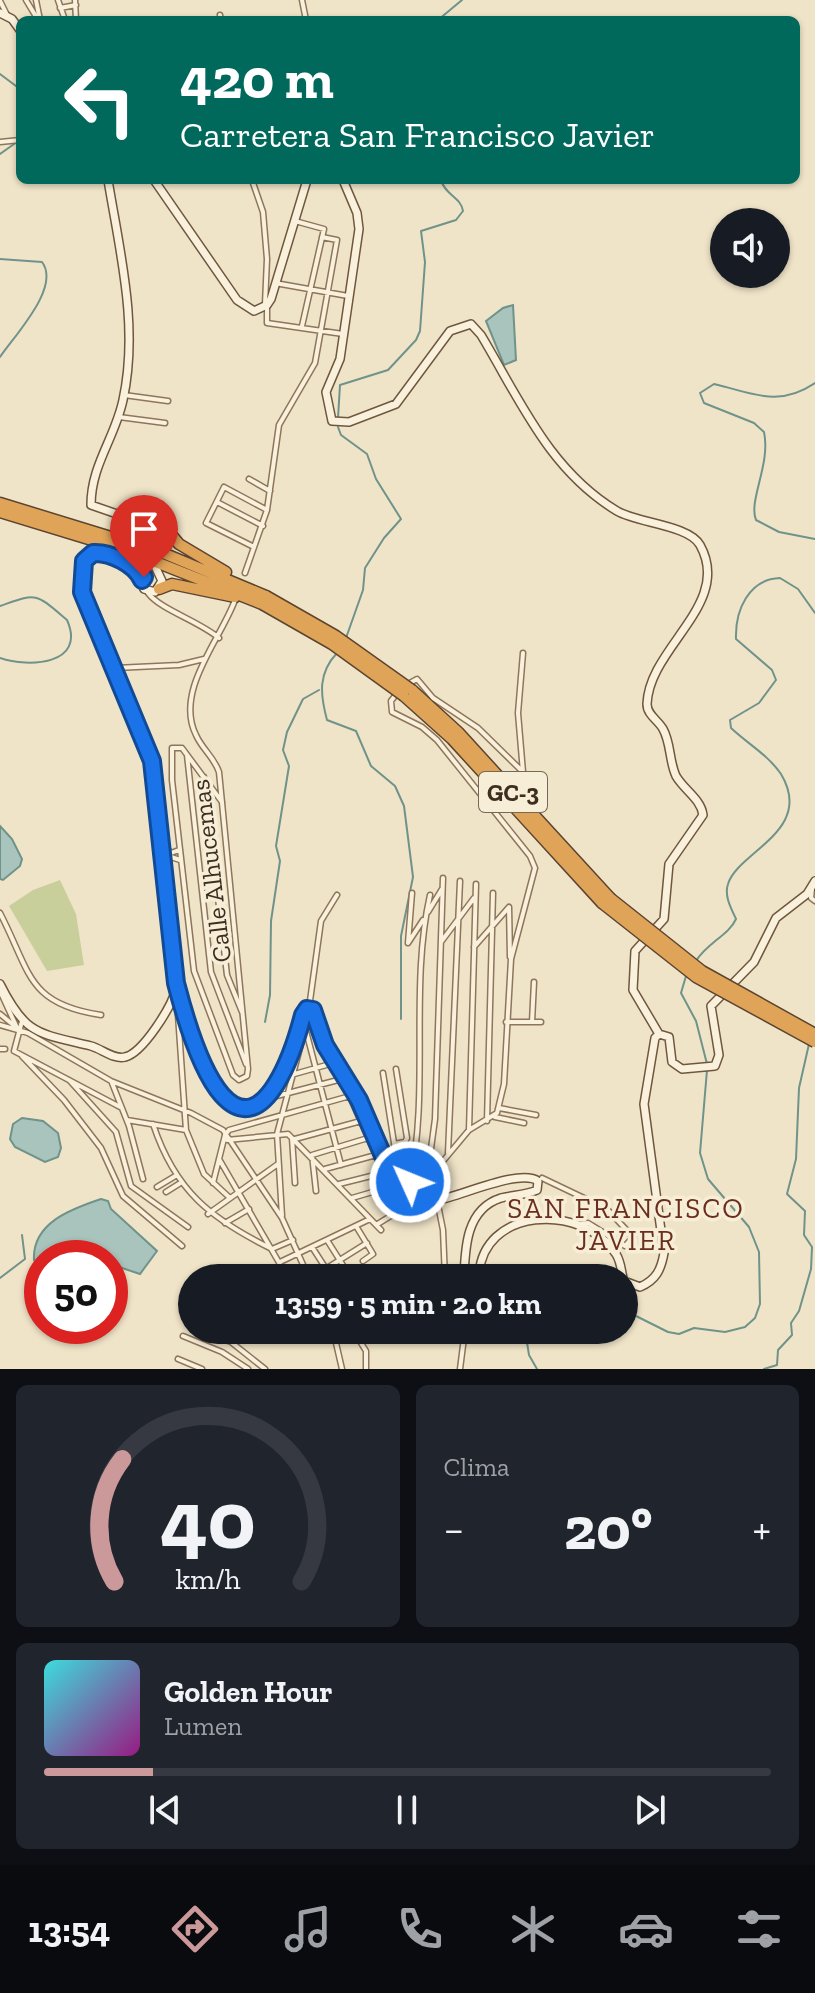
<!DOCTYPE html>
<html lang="es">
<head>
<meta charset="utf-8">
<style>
  :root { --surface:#171b24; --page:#20242c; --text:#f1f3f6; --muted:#9ea1a6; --line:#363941; --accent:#cc999b }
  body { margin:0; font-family:"Zilla Slab",serif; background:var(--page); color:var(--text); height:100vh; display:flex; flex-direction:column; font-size:30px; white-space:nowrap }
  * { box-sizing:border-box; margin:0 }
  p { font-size:26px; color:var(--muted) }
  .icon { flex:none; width:44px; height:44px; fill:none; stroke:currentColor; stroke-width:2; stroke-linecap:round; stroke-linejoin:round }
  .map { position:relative; height:1369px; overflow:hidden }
  .details { display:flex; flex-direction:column; gap:16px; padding:16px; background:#0d0f14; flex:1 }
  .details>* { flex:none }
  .hud { position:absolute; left:16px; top:16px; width:784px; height:168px; border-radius:12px; box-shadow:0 2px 6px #0004; background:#00695c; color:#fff; overflow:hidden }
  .fabs { position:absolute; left:710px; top:208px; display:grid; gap:16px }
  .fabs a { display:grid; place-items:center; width:80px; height:80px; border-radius:50%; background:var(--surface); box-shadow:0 2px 6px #0004; font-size:40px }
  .speed { position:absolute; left:24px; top:1240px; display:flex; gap:16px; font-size:40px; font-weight:700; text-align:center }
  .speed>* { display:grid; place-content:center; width:104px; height:104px; border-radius:50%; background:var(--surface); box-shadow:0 2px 6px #0004; line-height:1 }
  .speed .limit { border:12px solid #d22; background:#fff; color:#111 }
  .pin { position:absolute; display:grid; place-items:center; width:68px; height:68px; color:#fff; margin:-82px -34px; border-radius:50% 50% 50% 0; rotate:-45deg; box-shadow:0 0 8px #0007 }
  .pin .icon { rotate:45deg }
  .me { position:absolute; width:88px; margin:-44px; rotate:314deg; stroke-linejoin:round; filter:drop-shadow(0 0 6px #0008) }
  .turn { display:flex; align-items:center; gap:28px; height:168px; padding:0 32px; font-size:36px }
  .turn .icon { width:104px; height:104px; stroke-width:2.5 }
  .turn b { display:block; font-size:56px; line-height:68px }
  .big { font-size:60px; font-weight:700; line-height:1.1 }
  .details .widget { flex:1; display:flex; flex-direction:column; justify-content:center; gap:12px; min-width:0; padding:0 28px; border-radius:12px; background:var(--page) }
  .details .dial { align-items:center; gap:0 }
  .dial svg { height:208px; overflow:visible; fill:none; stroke:var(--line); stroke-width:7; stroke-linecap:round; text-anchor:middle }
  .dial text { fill:var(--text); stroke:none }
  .song { display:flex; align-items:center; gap:24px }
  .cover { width:96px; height:96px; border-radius:12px; background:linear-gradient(135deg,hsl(180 70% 55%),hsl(310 70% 35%)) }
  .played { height:8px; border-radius:4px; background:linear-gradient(90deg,var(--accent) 15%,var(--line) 15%) }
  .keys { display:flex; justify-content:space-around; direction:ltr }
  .heat { display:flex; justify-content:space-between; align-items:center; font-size:44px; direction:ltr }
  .details .tiles { flex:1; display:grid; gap:16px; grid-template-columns:1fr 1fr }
  .widget:last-child { grid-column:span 2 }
  .trip { position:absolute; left:178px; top:1264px; width:460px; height:80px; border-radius:40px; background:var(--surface); box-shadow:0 2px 6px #0004; font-weight:700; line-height:80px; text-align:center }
  .menu { display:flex; height:128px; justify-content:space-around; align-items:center; background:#090b0e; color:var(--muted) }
  .menu .icon { width:56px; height:56px }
  .menu .selected { color:var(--accent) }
  .menu b { font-size:36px; color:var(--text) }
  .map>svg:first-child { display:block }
  .green { fill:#c9cf9b }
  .water { fill:#a9c4bc; stroke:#6f938a; stroke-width:2 }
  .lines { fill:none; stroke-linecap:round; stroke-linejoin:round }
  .stream { stroke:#6f938a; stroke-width:2 }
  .street-casing { stroke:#8d765c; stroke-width:7 }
  .secondary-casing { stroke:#6f573f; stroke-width:10 }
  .highway-casing { stroke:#5b4430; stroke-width:13 }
  .street { stroke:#faf1dc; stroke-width:4 }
  .secondary { stroke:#faf1dc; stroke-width:7 }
  .highway { stroke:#e0a458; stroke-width:10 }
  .highway-bridge-casing { stroke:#5b4430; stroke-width:13; stroke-linecap:butt }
  .highway-bridge { stroke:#e0a458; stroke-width:10 }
  .route-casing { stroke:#114b97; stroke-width:20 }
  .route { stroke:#1a73e8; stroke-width:14 }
  .labels { text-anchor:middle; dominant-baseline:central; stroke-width:7; stroke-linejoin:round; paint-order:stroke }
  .shield { fill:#f7eed8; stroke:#756857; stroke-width:2 }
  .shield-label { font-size:24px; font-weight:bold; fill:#3d2e20 }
  .street-label { font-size:26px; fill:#3d2e20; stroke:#f7eed8 }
  .neighbourhood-label { font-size:28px; letter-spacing:2px; fill:#6b2e1e; stroke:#f7eed8 }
</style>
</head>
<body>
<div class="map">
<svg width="815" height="1369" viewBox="0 0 815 1369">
  <rect width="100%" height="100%" fill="#f0e4c8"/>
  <path class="green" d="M60 880 76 914 84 965 47 971 9 906 33 890Z"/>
  <path class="water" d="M513 305 516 360 504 365 486 321 503 308Z
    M0 826 12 839 22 859 20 866 3 880 0 879Z
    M22 1118 43 1121 58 1133 61 1148 58 1157 45 1162 15 1147 10 1139 13 1124Z
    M101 1199 108 1201 111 1209 157 1251 140 1274 110 1264V1258H42V1267L34 1260C32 1223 71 1209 101 1199Z"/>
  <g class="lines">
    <path class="stream" d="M438 20 462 0
      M0 74 20 89
      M0 154 17 142
      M0 259 42 262C61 287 15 335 0 357
      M815 383C778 408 753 393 714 384L700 393 704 403 754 423 764 432C771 464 748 501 756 520L779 532 815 539
      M338 418 340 385 388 370 416 340 420 331 425 262 421 231 456 220 463 211C461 197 445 195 441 180
      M338 427 341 435 367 454 376 479 401 519 384 538 365 568 363 590 346 638
      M0 606C38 593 34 592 67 620 87 665 28 668 0 658
      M337 653C318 673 320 694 327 720L356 731 371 766 395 786 404 806 413 877 401 936V1019
      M696 961C707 943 729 935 736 919 731 908 724 896 728 884 738 851 815 831 781 774 768 755 748 744 731 728L730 720 759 703 776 680 772 670 736 639C735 610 749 579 780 578L798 589 815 613
      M686 976 681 993 696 1021 707 1064
      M265 1022 270 995 271 921 280 861 276 846 289 766 283 750 287 732 303 699 319 690
      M0 1278 25 1259 22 1235
      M624 1310 668 1332 679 1334 694 1328 725 1332 745 1327 755 1318 760 1304 759 1252 749 1227 708 1179 700 1153 707 1070
      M525 1330 529 1355 537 1369
      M764 1369 777 1365 778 1350 792 1335 791 1323 799 1311 811 1269 812 1247 804 1235 805 1211 787 1194 796 1159 799 1088 809 1044"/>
    <defs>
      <path id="street" d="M26 0 38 20
        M36 0 40 20
        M58 0 65 20
        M75 0 76 20
        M302 0 306 20
        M0 1 7 15
        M60 8 76 5
        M220 15 221 20
        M0 142 20 140
        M252 180 263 212 267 259 265 304
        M295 221 324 229 302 326
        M275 283 348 296
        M267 305V323L343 334
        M124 395 168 401
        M119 417 165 423
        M249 479 270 491
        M217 502 263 526
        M254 547 206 523 224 487 267 510
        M245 573 267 510 279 425 315 363 337 240 322 237
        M148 593C161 610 197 620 219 638
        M115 668 179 665 204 659
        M408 684 417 679 433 698 478 728 523 772 518 713 523 653
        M187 755 211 972 246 1064
        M204 777 227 975 242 1012
        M222 802 182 748H172V780L194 971 233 1075 239 1080 247 1076 248 1069 219 772C214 757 202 749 196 735 174 691 221 639 235 600
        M164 846 171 853 179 850
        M165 863 171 857 180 860
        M812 889 811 898 815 901
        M412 893 408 943 423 920
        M428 912 442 889
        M0 913C31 973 27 1004 101 1015
        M441 942 474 898
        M474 947 509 907 510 957
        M0 991 18 1030
        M309 1008 321 921 337 895
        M0 1014 17 1028
        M178 1015 186 1130 204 1174 230 1198
        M22 1021 14 1051 120 1107
        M506 1022H541
        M532 1022 534 982
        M0 1025 28 1033 111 1081 191 1113 223 1130 282 1218 309 1278
        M306 1031 341 1165
        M0 1049H5
        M22 1056 64 1100 101 1148 123 1196 182 1246
        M383 1073 397 1162 403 1176
        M291 1075 330 1064
        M70 1081 116 1132 131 1186 188 1227
        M112 1083 129 1126 143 1179
        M265 1099 342 1079 376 1155 398 1184
        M499 1108 536 1115
        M495 1117 524 1123
        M127 1120 186 1130
        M487 1121 493 893
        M153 1124C175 1191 211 1219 272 1249L293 1240
        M469 1130 476 884
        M225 1135 229 1130 350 1096
        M292 1138 295 1183
        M295 1139 361 1121
        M227 1140 288 1134 381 1230
        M394 1144 405 1142 407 1138 396 1069
        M448 1153 460 881
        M219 1159 288 1278
        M325 1169 376 1155
        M427 1178 435 1119 443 878
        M542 1178 607 1209 633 1237 625 1246 588 1223 579 1224
        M410 1182C430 1088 409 989 430 895
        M213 1183 225 1135
        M339 1184 387 1172
        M157 1187 177 1175
        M316 1191 312 1155 368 1138
        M166 1192 182 1182
        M352 1198 400 1184
        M437 1200 443 1230 445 1278
        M208 1214 278 1164
        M282 1216 277 1134 305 1029
        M225 1223 249 1209
        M376 1225 415 1201 423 1185 469 1130 497 1113 504 1084 511 959 535 868 530 856 437 740 422 727 392 712 391 701 398 692
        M356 1226 373 1254 363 1261
        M327 1240 351 1278
        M312 1247 332 1278
        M280 1262 370 1219
        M311 1278 367 1243
        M333 1330 342 1369
        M353 1330 366 1351V1369
        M201 1332 231 1342 265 1369
        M183 1336 222 1352 248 1369
        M178 1359 202 1369
        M460 1369 465 1330"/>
      <path id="secondary" d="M0 13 12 19 20 30
        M108 180C120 253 139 327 123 400 115 438 91 465 91 505L143 523 166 522 169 532 159 539
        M154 180 237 300 254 311 267 305 271 299 307 180
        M343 180 357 213 359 229 340 359 326 392 332 421 349 422 396 404 450 331 471 324 481 335C520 400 549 470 617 511 637 523 689 525 700 545 733 604 649 647 647 704 647 715 658 720 663 729 671 743 669 761 676 776 684 790 701 799 703 815L669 864 664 919 635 951 633 990 659 1034
        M143 523 159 539V544
        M137 572 144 589 155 592 162 581 155 566
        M148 574 101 553H93L84 561V599L152 761 176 983 183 1011 218 1088 230 1101 248 1106C287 1095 292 1046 304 1013
        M0 984C26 1036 38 1033 91 1046 102 1049 114 1060 125 1057 143 1053 172 1006 176 989
        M315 1013C321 1021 320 1032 324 1042 332 1061 346 1076 356 1094 371 1123 395 1206 438 1200 459 1197 520 1168 538 1181L537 1190C526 1195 513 1195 501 1198 466 1209 465 1248 464 1278
        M300 1027 315 1013
        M396 1175 403 1176 430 1198
        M479 1278C480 1207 582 1202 616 1254 621 1262 621 1270 623 1278
        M624 1281 640 1287C656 1280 661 1270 664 1253L644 1104 655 1038 659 1034 669 1037 672 1062 682 1069 715 1066 719 1055 711 1006 754 962 776 918 807 894 815 881"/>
      <path id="highway" d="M0 503 163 553 266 596
        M0 512 128 551 262 604
        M169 532 179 544 226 572
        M159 589 172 584 235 597
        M412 690 458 732 610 898
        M404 696 452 739 602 903"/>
    </defs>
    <use href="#street" class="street-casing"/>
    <use href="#secondary" class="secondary-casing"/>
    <use href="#highway" class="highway-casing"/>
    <use href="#street" class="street"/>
    <use href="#secondary" class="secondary"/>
    <use href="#highway" class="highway"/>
    <defs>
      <path id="highway-bridge" d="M266 596 336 636 412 690
        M262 604 332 644 404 696
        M610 898 702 971 815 1034
        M602 903 696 977 815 1042"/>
    </defs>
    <use href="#highway-bridge" class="highway-bridge-casing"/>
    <use href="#highway-bridge" class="highway-bridge"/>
  </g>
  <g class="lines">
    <defs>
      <path id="route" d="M144 577 142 580C135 564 110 552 93 553L84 561 82 592 152 761 176 983C184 1014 200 1070 222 1095 266 1144 296 1042 303 1015L307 1009 313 1010 325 1045 359 1100 384 1158 396 1175 410 1182"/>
    </defs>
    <use href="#route" class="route-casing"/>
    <use href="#route" class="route"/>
  </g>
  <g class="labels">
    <rect class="shield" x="479" y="772" width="68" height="40" rx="6"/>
    <g class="shield-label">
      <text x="513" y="792">GC-3</text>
    </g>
    <g class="street-label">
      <text transform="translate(211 871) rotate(-97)">Calle Alhucemas</text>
    </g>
    <g class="neighbourhood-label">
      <text x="626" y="1208">SAN FRANCISCO<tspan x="626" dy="32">JAVIER</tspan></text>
    </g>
  </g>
</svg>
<div class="fabs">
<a><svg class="icon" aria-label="sound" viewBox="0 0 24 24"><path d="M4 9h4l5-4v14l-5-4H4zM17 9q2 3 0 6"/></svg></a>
</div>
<div class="speed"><div class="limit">50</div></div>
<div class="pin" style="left:144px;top:577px;background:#d93025"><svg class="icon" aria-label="arrive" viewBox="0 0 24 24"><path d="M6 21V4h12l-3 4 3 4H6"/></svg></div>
<svg class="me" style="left:410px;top:1182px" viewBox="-20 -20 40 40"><circle r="17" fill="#1a73e8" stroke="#fff" stroke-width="3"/><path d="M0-11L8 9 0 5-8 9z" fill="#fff"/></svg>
<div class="trip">13:59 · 5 min · 2.0 km</div>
<div class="hud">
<div class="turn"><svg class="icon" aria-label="left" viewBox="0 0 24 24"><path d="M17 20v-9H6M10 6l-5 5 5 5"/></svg><div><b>420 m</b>Carretera San Francisco Javier</div></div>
</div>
</div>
<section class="details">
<div class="tiles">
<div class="widget dial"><svg viewBox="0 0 100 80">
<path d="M14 69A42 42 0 1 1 86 69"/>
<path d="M14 69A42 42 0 0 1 17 22" stroke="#cc999b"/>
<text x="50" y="56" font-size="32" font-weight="700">40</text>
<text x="50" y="72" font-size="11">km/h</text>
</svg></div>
<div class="widget"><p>Clima</p>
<div class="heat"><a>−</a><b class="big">20°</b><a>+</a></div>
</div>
<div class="widget">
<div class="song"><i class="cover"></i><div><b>Golden Hour</b><p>Lumen</p></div></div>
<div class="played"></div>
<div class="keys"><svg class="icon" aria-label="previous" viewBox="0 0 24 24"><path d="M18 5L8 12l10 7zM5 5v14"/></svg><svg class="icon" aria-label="pause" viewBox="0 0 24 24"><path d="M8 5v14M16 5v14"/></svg><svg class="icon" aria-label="next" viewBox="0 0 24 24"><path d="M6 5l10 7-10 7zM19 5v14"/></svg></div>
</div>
</div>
</section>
<nav class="menu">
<b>13:54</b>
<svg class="icon selected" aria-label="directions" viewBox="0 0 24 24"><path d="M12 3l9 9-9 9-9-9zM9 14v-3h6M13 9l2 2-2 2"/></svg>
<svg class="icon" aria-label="music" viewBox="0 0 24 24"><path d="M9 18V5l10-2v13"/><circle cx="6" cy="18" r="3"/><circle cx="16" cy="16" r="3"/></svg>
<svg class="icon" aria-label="phone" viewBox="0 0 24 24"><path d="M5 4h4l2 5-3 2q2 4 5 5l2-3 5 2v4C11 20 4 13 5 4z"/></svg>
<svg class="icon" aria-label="climate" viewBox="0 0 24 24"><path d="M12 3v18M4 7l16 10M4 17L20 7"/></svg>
<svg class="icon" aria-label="car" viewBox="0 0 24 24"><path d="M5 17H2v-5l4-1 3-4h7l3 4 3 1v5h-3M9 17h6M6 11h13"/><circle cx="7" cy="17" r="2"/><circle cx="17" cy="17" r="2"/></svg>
<svg class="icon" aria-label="filters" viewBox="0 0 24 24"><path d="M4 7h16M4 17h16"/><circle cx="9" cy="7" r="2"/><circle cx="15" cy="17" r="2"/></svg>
</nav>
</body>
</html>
